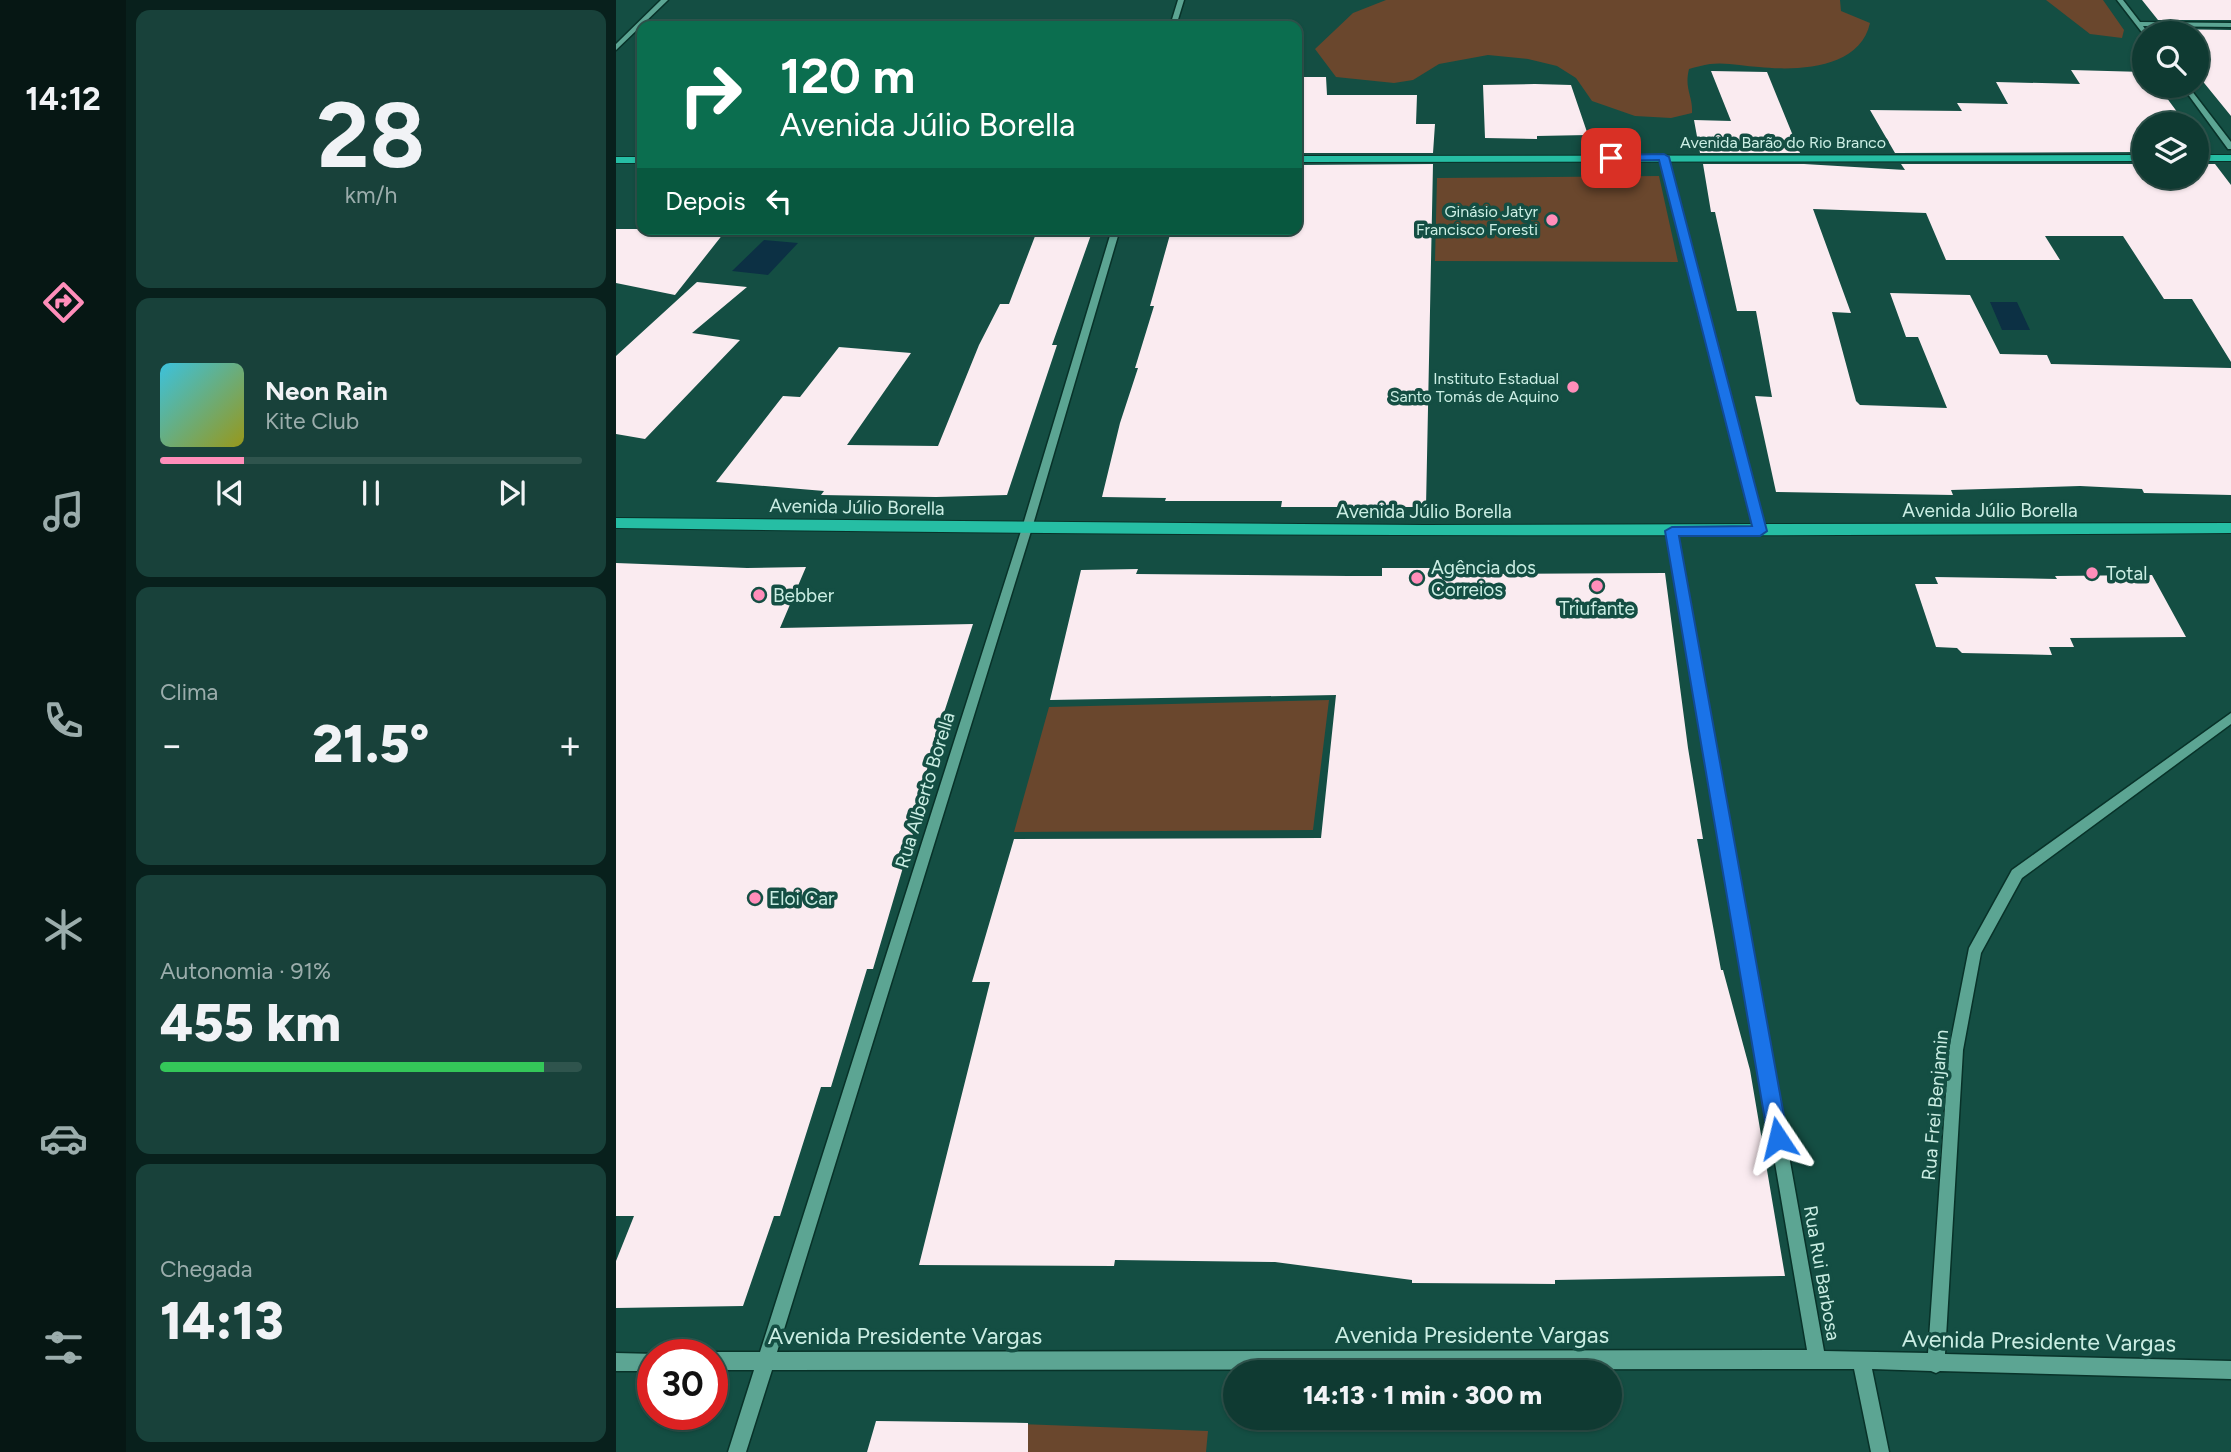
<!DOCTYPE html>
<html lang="pt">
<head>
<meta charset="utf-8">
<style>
  :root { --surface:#0f3a32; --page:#18413a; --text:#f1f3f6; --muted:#9badac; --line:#2f544d; --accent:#ff8eba }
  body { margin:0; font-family:Figtree,sans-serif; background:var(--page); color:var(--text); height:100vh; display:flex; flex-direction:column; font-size:26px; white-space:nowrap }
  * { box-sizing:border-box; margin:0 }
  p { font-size:23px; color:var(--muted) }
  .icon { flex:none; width:38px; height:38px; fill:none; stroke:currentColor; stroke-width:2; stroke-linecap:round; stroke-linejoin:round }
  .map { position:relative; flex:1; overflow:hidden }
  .details { display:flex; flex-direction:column; gap:10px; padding:10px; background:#08201c; width:490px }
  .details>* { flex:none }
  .hud { position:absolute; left:21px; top:21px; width:665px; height:214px; border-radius:14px; box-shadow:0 2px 5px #0004,0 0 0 2px var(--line); background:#0b6e4f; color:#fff; overflow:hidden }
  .buttons { position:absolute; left:1516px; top:21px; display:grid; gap:14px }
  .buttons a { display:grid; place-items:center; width:77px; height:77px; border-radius:50%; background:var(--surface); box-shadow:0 2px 5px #0004,0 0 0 2px var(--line); font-size:35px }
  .speed { position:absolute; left:21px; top:1339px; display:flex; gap:14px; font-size:35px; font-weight:700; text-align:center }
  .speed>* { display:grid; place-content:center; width:91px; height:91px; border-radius:50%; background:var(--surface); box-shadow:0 2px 5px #0004,0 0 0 2px var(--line); line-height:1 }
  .speed .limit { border:10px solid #d22; background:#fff; color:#111 }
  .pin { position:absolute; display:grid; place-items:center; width:60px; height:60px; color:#fff; margin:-30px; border-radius:14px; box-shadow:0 4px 10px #0006 }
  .me { position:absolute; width:77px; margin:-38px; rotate:350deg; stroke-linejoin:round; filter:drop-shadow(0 0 5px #0008) }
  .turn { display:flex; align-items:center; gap:24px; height:147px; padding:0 28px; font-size:32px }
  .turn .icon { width:91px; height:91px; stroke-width:2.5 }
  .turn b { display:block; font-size:49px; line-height:60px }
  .then { display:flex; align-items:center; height:66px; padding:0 28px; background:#0003; gap:14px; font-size:26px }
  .big { font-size:52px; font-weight:800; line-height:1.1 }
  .details .tile { flex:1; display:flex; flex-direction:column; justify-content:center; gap:10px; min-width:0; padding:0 24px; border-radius:14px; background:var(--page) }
  .details .dial { align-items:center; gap:0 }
  .dial b { font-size:91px; line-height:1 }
  .song { display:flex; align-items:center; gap:21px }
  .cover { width:84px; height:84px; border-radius:10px; background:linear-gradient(135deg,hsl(190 70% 55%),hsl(60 70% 35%)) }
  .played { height:7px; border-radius:4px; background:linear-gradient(90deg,var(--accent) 20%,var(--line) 20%) }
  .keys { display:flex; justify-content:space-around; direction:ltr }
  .heat { display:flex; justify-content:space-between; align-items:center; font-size:38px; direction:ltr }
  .charge { height:10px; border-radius:5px; background:linear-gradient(90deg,#34c759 91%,var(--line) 0) }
  .trip { position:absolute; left:607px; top:1360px; width:399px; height:70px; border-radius:35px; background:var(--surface); box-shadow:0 2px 5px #0004,0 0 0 2px var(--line); font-weight:800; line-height:70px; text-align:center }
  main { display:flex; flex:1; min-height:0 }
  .tab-bar { display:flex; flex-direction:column; width:126px; justify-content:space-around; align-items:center; background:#061714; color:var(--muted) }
  .tab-bar .icon { width:49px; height:49px }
  .tab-bar .selected { color:var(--accent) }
  .tab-bar b { font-size:32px; color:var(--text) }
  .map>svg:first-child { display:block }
  .green { fill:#6a472d }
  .water { fill:#0c3044 }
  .building { fill:#faebf0 }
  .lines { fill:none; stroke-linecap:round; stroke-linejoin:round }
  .minor-casing { stroke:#083229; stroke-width:3 }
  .major-casing { stroke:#083229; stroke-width:2 }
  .minor { fill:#5ca593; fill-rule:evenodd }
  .major { fill:#26bea4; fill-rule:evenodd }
  .route { fill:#1a73e8; stroke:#114b97; stroke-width:2 }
  .poi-dot { fill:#ff8eba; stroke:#144e43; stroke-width:2.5 }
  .labels { text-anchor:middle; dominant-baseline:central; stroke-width:7; stroke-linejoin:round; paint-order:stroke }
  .far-street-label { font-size:16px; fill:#cbeee4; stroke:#144e43 }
  .far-poi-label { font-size:16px; fill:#cbeee4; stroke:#144e43; text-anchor:end }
  .street-label { font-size:19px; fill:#cbeee4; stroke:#144e43 }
  .poi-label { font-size:19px; fill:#cbeee4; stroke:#144e43; text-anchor:start }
  .near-street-label { font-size:23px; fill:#cbeee4; stroke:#144e43 }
</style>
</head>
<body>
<main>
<nav class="tab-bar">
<b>14:12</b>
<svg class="icon selected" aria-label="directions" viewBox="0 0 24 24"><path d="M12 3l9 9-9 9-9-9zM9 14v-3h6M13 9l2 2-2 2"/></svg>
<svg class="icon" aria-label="music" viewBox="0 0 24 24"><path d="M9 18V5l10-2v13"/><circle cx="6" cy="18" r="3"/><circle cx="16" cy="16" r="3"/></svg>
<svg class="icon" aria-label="phone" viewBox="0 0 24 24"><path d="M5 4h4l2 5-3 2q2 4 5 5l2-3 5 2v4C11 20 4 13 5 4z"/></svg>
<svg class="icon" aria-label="climate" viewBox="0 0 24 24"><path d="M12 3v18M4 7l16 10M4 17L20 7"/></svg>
<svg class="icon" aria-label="car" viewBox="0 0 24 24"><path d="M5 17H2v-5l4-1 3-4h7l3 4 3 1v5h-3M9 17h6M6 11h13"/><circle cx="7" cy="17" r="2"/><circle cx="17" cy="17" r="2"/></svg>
<svg class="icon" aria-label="filters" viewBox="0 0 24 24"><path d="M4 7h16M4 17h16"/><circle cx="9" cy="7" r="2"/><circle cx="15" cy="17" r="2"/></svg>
</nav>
<section class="details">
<div class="tile dial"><b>28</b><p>km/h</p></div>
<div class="tile">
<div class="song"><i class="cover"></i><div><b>Neon Rain</b><p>Kite Club</p></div></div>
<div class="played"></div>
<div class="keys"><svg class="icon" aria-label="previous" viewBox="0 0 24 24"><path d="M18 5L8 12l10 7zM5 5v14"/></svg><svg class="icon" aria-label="pause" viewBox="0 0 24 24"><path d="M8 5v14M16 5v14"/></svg><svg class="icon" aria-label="next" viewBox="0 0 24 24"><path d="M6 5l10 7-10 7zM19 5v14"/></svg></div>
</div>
<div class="tile"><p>Clima</p>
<div class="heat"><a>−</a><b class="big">21.5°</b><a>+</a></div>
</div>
<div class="tile"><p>Autonomia · 91%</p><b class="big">455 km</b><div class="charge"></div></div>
<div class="tile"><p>Chegada</p><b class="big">14:13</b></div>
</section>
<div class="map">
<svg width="1615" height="1452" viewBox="0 0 1615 1452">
  <rect width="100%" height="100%" fill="#144e43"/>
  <path class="green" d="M770 0H1224L1225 11 1254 23C1244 69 1181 71 1143 67 1127 66 1110 62 1094 64 1087 65 1080 67 1073 69 1068 89 1077 96 1076 113L1055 118 1019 116 976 101 960 78 941 66 912 59 872 55 823 64 797 80 778 83 720 77 699 49 737 13Z
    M1430 0H1487L1508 30 1506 38 1474 34Z
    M1043 176 1062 262 819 261 821 178Z
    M713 700 697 830 398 832 433 707Z
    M404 1424 592 1431 590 1452H399Z"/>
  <path class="water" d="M148 240 182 243 152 275 116 271Z
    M1374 302H1401L1414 330H1386Z"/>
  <path class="building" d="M1526 0H1615V20H1542Z
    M1545 29 1615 30V116L1580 73V33H1549Z
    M1455 70 1528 72V86H1542L1570 124H1528V152L1279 153 1254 110 1346 111 1341 103 1392 104 1380 82 1464 84Z
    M1095 71 1151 72 1184 153H1084L1078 120 1115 121Z
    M681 77H710L711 95H801L800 124H819L817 153H681Z
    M919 84 955 85 972 135 921 136V139L869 138 867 85Z
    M817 164 810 507H665L666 501H549L550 498 486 497 504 423 522 368H519L538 306H534L555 231H681V165Z
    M1087 164H1188L1289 170 1285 164H1528V177H1580V164H1599L1615 185V362L1576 299H1548L1507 236H1429L1444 260H1330L1310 213 1197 209 1235 313 1216 312 1240 401 1244 405 1331 408 1302 337H1290L1274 293 1354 295 1384 354 1431 355 1435 364 1615 368V495L1528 493 1526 489 1464 486 1335 490 1337 495 1160 492 1139 396 1156 397 1140 311H1121L1099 212H1095Z
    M0 229H111L59 295 0 283Z
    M421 231 476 232 436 345H441L391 495 320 497 205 495 208 491 100 482 167 396 184 397 223 347 295 353 231 445 322 446 363 345 384 304H393Z
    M81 282 131 287 76 333 124 340 29 439 0 434V356Z
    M0 563 131 568 190 567 164 628 357 624 322 731 301 804 306 803 257 969H251L215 1087H205L164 1216H158L127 1306 0 1308V1261L18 1216H0Z
    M766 568H852L851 574 1049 573 1072 748 1087 839H1081L1105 970H1107L1134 1070 1169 1276 939 1280V1284L796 1283V1280L659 1262 499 1260 498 1266 303 1265 374 982H356L398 839 705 838 720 695 434 700 465 570 522 569 520 574 732 576H766Z
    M1536 575 1570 637 1454 638 1458 647H1433L1436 655 1346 653 1341 648 1320 647 1299 584H1322L1319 577 1441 579 1439 576Z
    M260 1421 412 1423V1452H251Z"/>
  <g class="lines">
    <defs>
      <path id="minor" d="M45 0H52L0 50V44Z
        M562 0H568L560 26H554Z
        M1501 0H1507L1524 22 1615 23V27L1527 26 1532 33 1528 35Z
        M1566 86H1572L1615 142V149H1612Z
        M1045 155 1052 157 1149 531 1144 535 1139 531Z
        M496 229H504L416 528 161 1352 1191 1350 1051 531 1056 527 1061 531 1208 1351 1312 1353 1333 1050 1353 948 1396 870 1615 713V724L1406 878 1365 953 1347 1050 1329 1354 1615 1361V1379L1324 1371 1320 1373 1315 1371 1256 1369 1273 1452H1255L1238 1369 156 1370 130 1452H112L138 1370H96V1354H91L96 1352H144L406 528Z
        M0 1353 40 1354H37V1371H0Z"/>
      <path id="major" d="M1528 155V161L681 162V156Z
        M1580 155H1615V161H1580Z
        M0 157H26V163H0Z
        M0 518 808 525 1615 523V533C1077 537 538 536 0 528Z"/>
    </defs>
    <use href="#minor" class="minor-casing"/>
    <use href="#major" class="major-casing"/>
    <use href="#minor" class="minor"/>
    <use href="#major" class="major"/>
  </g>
  <path class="route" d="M1048 154 1053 157 1151 531 1144 536H1063L1172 1138 1170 1145 1162 1148 1155 1145 1152 1138 1049 531 1056 527 1136 526 1043 160 995 161 990 158 995 155Z"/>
  <g class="poi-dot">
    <circle cx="936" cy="220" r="7"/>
    <circle cx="957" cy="387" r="7"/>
    <circle cx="1476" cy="573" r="7"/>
    <circle cx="801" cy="578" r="7"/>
    <circle cx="981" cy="586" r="7"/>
    <circle cx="143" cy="595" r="7"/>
    <circle cx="139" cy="898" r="7"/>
  </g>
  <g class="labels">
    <g class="far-street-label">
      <text x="1167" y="142">Avenida Barão do Rio Branco</text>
    </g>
    <g class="far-poi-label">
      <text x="922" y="211">Ginásio Jatyr<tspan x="922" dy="18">Francisco Foresti</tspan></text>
      <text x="943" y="378">Instituto Estadual<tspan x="943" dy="18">Santo Tomás de Aquino</tspan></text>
    </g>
    <g class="street-label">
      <text transform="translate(241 507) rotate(1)">Avenida Júlio Borella</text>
      <text x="1374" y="510">Avenida Júlio Borella</text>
      <text x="808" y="511">Avenida Júlio Borella</text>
      <text transform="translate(309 790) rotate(-73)">Rua Alberto Borella</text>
      <text transform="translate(1319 1105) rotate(-85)">Rua Frei Benjamin</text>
      <text transform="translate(1206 1273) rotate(80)">Rua Rui Barbosa</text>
    </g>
    <g class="poi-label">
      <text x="815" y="567">Agência dos<tspan x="815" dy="22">Correios</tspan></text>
      <text x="1490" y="573">Total</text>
      <text x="157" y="595">Bebber</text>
      <text x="981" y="608" text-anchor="middle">Triufante</text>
      <text x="153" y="898">Eloi Car</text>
    </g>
    <g class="near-street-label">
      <text x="856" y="1335">Avenida Presidente Vargas</text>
      <text x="289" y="1336">Avenida Presidente Vargas</text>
      <text transform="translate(1423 1341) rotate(1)">Avenida Presidente Vargas</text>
    </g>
  </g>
</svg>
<div class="buttons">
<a><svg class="icon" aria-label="search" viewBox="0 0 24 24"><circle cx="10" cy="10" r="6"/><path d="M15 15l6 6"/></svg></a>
<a><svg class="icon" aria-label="layers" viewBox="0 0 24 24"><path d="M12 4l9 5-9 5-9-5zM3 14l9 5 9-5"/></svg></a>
</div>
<div class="speed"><div class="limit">30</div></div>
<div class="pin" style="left:995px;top:158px;background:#d93025"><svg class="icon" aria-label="arrive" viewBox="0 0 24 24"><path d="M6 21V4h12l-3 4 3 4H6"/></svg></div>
<svg class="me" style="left:1162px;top:1138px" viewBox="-20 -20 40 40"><path d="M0-17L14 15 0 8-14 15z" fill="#1a73e8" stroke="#fff" stroke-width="4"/></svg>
<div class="trip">14:13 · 1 min · 300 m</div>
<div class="hud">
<div class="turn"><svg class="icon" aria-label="right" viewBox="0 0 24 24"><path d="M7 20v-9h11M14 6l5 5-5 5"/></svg><div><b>120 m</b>Avenida Júlio Borella</div></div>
<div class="then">Depois<svg class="icon" aria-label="left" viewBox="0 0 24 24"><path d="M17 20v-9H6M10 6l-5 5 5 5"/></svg></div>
</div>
</div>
</main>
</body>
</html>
